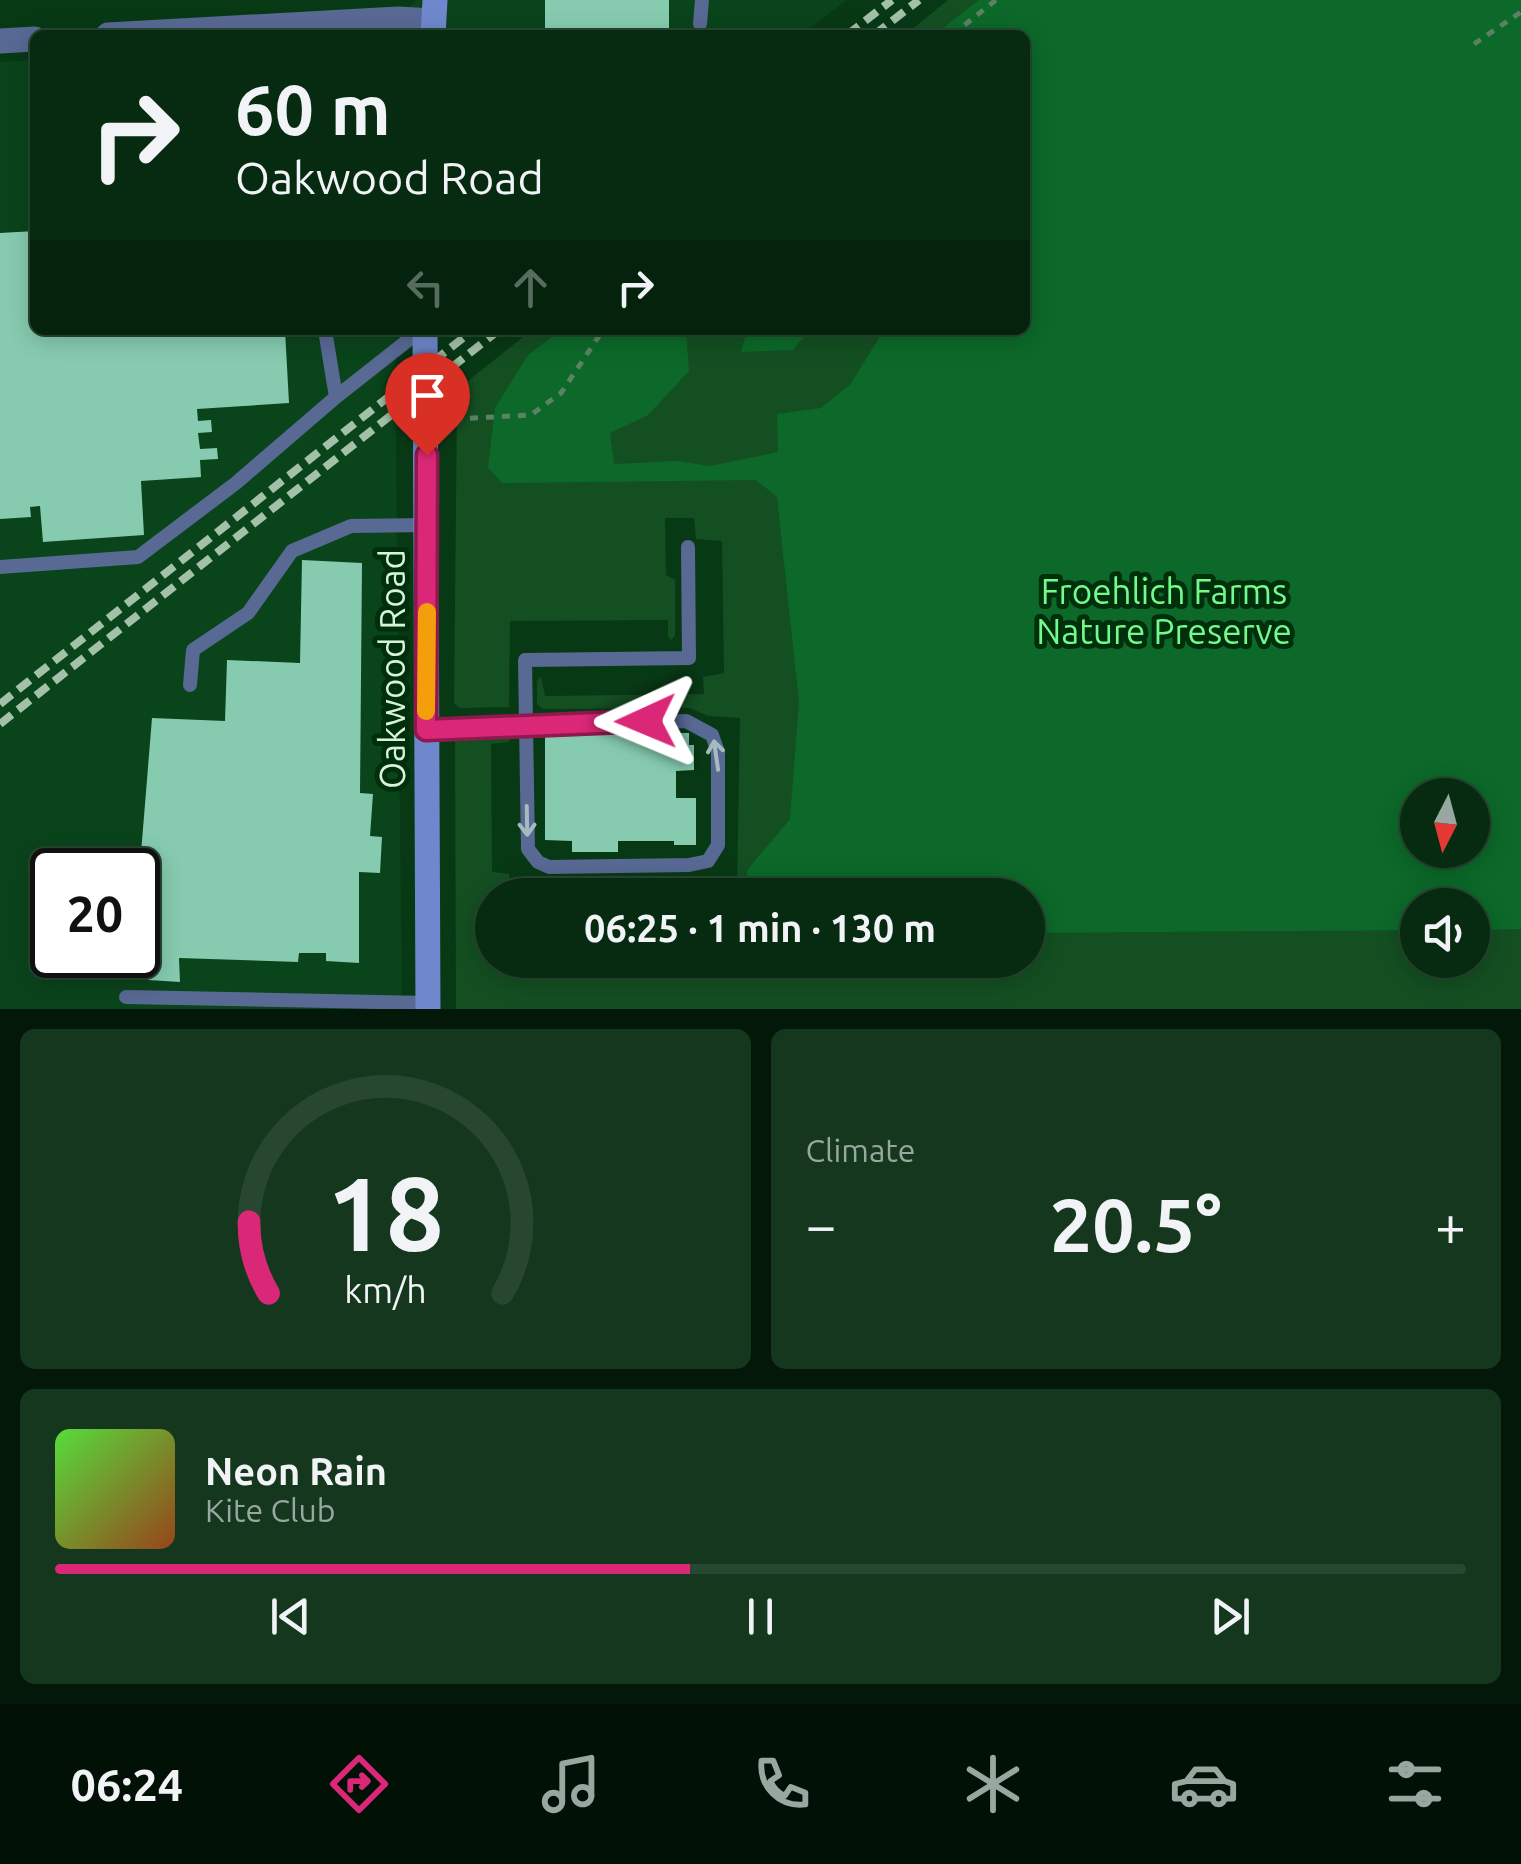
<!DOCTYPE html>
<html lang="en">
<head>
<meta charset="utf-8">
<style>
  :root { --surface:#062b10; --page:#14371e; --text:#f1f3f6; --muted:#98a79f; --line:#274730; --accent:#db2777 }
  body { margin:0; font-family:Ubuntu,sans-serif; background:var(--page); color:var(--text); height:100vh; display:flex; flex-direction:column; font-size:38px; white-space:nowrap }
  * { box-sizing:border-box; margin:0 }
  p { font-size:32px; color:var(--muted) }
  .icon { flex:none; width:55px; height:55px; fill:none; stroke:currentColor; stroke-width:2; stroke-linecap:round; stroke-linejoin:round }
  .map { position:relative; height:1009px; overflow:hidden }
  .drawer { display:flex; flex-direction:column; gap:20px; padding:20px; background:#031809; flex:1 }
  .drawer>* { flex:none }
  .banner { position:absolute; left:30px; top:30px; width:1000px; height:305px; border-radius:15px; box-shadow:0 5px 25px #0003,0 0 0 2px var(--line); background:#062b10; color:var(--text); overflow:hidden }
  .needle { width:65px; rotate:186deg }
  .buttons { position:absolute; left:1400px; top:778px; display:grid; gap:20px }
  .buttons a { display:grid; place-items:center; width:90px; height:90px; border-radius:50%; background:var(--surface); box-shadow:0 5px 25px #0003,0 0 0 2px var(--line); font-size:50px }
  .speed { position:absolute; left:30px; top:848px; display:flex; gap:20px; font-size:50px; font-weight:700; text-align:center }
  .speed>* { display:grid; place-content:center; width:130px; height:130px; border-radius:50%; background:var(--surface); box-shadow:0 5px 25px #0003,0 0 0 2px var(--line); line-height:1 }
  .speed .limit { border:5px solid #111; border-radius:15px; background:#fff; color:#111 }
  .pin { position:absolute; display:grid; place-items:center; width:85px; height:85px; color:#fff; margin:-102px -42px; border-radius:50% 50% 50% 0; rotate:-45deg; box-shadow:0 0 10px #0007 }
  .pin .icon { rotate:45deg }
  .me { position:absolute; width:110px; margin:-55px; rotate:269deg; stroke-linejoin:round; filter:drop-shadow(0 0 8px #0008) }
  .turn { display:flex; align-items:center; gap:35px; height:210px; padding:0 40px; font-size:45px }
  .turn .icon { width:130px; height:130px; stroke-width:2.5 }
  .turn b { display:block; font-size:70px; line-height:85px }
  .lanes { display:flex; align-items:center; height:95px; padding:0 40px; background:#0003; justify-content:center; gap:50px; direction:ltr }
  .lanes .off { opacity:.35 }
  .big { font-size:75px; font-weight:700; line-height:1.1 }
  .drawer .widget { flex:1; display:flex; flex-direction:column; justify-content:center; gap:15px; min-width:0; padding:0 35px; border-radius:15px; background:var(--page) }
  .drawer .dial { align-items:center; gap:0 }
  .dial svg { height:260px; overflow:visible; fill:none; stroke:var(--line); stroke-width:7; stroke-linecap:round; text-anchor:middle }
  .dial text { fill:var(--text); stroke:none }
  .song { display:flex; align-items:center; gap:30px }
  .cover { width:120px; height:120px; border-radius:15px; background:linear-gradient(135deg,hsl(110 70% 55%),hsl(20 70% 35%)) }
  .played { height:10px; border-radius:5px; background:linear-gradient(90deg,var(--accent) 45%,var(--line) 45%) }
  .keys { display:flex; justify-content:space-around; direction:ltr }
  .heat { display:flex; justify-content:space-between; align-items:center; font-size:55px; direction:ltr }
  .drawer .tiles { flex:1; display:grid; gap:20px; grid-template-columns:1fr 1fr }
  .widget:last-child { grid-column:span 2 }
  .trip { position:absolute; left:475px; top:878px; width:570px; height:100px; border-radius:50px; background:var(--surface); box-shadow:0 5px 25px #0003,0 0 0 2px var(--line); font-weight:700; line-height:100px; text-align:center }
  .menu { display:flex; height:160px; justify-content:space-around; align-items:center; background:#021106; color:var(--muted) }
  .menu .icon { width:70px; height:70px }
  .menu .current { color:var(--accent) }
  .menu b { font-size:45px; color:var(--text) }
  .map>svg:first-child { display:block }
  .built { fill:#0a441b; fill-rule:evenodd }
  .green { fill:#144f22; fill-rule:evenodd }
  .forest { fill:#0c6929; fill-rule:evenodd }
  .building { fill:#86cbb0 }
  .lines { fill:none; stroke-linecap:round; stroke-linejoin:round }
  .path { stroke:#5b8264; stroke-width:5; stroke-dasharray:8 8; stroke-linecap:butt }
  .lane { stroke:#586994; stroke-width:14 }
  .street { stroke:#586994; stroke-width:25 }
  .secondary { stroke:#6f88cd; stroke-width:25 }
  .rail { stroke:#a2c1a8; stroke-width:8; stroke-dasharray:15 8; stroke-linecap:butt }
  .oneway { stroke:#a5bbbf }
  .route-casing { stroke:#8e194d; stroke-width:25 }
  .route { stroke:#db2777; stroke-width:18 }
  .slow { stroke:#f59e0b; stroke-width:18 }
  .labels { text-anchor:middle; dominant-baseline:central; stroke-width:10; stroke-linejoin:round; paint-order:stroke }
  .park-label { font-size:35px; fill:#73f98d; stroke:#002f0b }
  .street-label { font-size:35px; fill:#d9f2dc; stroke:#002f0b }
</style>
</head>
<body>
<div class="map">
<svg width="1521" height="1009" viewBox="0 0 1521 1009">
  <rect width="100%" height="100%" fill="#083915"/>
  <path class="built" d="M416 0H846L802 35H385Z
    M35 60V330H429L395 357 402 1009H0V62ZM52 870H138V955H52Z"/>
  <path class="green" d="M948 0H1521V1009H456L455 739H511L508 742 491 744 492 872 509 874 511 893 737 890 740 718 708 716 690 708 543 709 537 704V681L541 677 545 696 704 694 703 677 724 673 722 541 696 539 694 518H665L666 575 675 580V636L671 640 668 636V620L510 621 509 707 460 708 454 703 457 405 464 384 532 330H1025V35H905ZM1418 795H1472V850H1418ZM492 895H1028V960H492ZM1418 905H1472V960H1418Z"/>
  <path class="forest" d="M979 0H1521V929L1473 930 1472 905H1418L1417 930 1028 933V895H749L747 870 790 819 799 702 777 497 756 480 502 483 488 468 495 408 528 355 561 330H686L689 371 648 415 610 433 614 464 677 461 710 466 778 452 777 414 821 408 850 385 879 338 871 330H1025V35H934ZM1418 795H1472V850H1418Z
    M747 330H809L793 350 741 352Z"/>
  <path class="building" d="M545 0H669V35H545Z
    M35 231V330H285L289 403 197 409 198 421 211 420 212 432 198 433 200 449 217 448 218 459 200 460 201 477 141 481 144 535 43 542 40 506 30 507 31 517 0 519V233Z
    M302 560 362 563 360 793 373 794 370 836 382 837 380 873 359 872V963L326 961V953H299L298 962 179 958 180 982 148 980V925L138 924 139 902 148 903 149 898 138 897V890L152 718 225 721 227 660 300 663Z
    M545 733H689V745H694V770L676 771V798H696V845H674V841H618V852H572V841L545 840Z"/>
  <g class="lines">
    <path class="path" d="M952 35 996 0
      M1474 44 1521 12
      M454 419 531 415 561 393 603 330"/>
    <path class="lane" d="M700 24 702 0
      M336 397 421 330
      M0 567 138 557 236 483 336 397 325 330
      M190 685 193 650 248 613 292 551 351 526 428 525
      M426 729 686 721 712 735 718 752V845L708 861 689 865 549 867 538 862 528 849 525 660 689 658 688 547
      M126 997 428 1003"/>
    <path class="street" d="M108 35 398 19 433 21
      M0 41 35 39"/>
    <path class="secondary" d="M433 35 435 0
      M425 330 428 1009"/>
    <path class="rail" d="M847 35 892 0
      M874 35 919 0
      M0 704 473 330
      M0 724 499 330"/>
  </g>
  <defs><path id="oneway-shaft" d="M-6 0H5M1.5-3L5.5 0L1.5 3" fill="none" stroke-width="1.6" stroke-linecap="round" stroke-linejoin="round" transform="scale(2.5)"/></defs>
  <g class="oneway">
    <use href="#oneway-shaft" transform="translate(716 755) rotate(-98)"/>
    <use href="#oneway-shaft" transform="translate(527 821) rotate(89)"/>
  </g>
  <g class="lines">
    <defs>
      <path id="route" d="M427 455 426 730 646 721"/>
    </defs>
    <use href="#route" class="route-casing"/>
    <use href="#route" class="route"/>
    <path class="slow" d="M426 711 427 612"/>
  </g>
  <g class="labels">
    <g class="park-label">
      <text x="1164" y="591">Froehlich Farms<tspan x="1164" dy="40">Nature Preserve</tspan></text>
    </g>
    <g class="street-label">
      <text transform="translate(392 669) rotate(-90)">Oakwood Road</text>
    </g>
  </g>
</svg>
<div class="buttons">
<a><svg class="needle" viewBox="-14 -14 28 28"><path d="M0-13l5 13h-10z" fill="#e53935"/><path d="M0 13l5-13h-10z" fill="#98a79f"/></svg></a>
<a><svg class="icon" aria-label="sound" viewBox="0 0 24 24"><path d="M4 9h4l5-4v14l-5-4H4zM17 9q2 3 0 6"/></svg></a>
</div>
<div class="speed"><div class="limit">20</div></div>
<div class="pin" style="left:427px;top:455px;background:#d93025"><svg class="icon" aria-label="arrive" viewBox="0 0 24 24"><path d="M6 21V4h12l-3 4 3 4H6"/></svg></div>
<svg class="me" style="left:646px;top:721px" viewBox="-20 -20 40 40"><path d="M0-17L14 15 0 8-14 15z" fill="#db2777" stroke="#fff" stroke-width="4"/></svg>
<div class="trip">06:25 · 1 min · 130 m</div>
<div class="banner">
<div class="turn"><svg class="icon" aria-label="right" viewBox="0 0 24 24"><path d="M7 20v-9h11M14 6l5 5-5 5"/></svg><div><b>60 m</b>Oakwood Road</div></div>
<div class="lanes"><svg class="icon off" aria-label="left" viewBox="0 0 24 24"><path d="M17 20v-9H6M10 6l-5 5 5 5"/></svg><svg class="icon off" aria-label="ahead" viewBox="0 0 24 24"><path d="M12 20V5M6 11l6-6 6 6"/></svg><svg class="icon" aria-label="right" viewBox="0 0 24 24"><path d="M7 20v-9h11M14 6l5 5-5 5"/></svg></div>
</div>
</div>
<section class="drawer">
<div class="tiles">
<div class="widget dial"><svg viewBox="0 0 100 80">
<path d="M14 69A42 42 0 1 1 86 69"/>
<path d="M14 69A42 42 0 0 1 8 47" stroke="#db2777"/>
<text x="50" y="56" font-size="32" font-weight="700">18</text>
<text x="50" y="72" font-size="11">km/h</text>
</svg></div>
<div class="widget"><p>Climate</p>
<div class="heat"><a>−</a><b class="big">20.5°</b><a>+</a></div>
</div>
<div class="widget">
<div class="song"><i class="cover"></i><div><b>Neon Rain</b><p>Kite Club</p></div></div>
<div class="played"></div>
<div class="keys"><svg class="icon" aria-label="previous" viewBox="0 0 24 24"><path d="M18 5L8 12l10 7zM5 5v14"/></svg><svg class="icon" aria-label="pause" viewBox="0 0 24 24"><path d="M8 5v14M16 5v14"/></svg><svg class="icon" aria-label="next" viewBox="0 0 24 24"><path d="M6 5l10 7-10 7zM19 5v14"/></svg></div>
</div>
</div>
</section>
<nav class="menu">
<b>06:24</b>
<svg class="icon current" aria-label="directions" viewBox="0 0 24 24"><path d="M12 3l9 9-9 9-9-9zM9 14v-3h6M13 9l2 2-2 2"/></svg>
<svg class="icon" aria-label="music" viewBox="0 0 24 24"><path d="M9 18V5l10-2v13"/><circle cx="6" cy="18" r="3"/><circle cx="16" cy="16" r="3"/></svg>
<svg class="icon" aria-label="phone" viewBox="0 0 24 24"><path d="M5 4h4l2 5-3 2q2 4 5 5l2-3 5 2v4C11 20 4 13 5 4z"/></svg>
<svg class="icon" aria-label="climate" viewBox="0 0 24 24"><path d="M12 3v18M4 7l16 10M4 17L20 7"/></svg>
<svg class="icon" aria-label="car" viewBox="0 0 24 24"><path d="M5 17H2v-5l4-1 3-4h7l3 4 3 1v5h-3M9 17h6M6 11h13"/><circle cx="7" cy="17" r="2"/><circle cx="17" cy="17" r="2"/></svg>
<svg class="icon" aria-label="filters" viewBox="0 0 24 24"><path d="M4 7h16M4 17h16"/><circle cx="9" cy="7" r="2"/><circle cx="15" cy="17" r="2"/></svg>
</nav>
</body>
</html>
